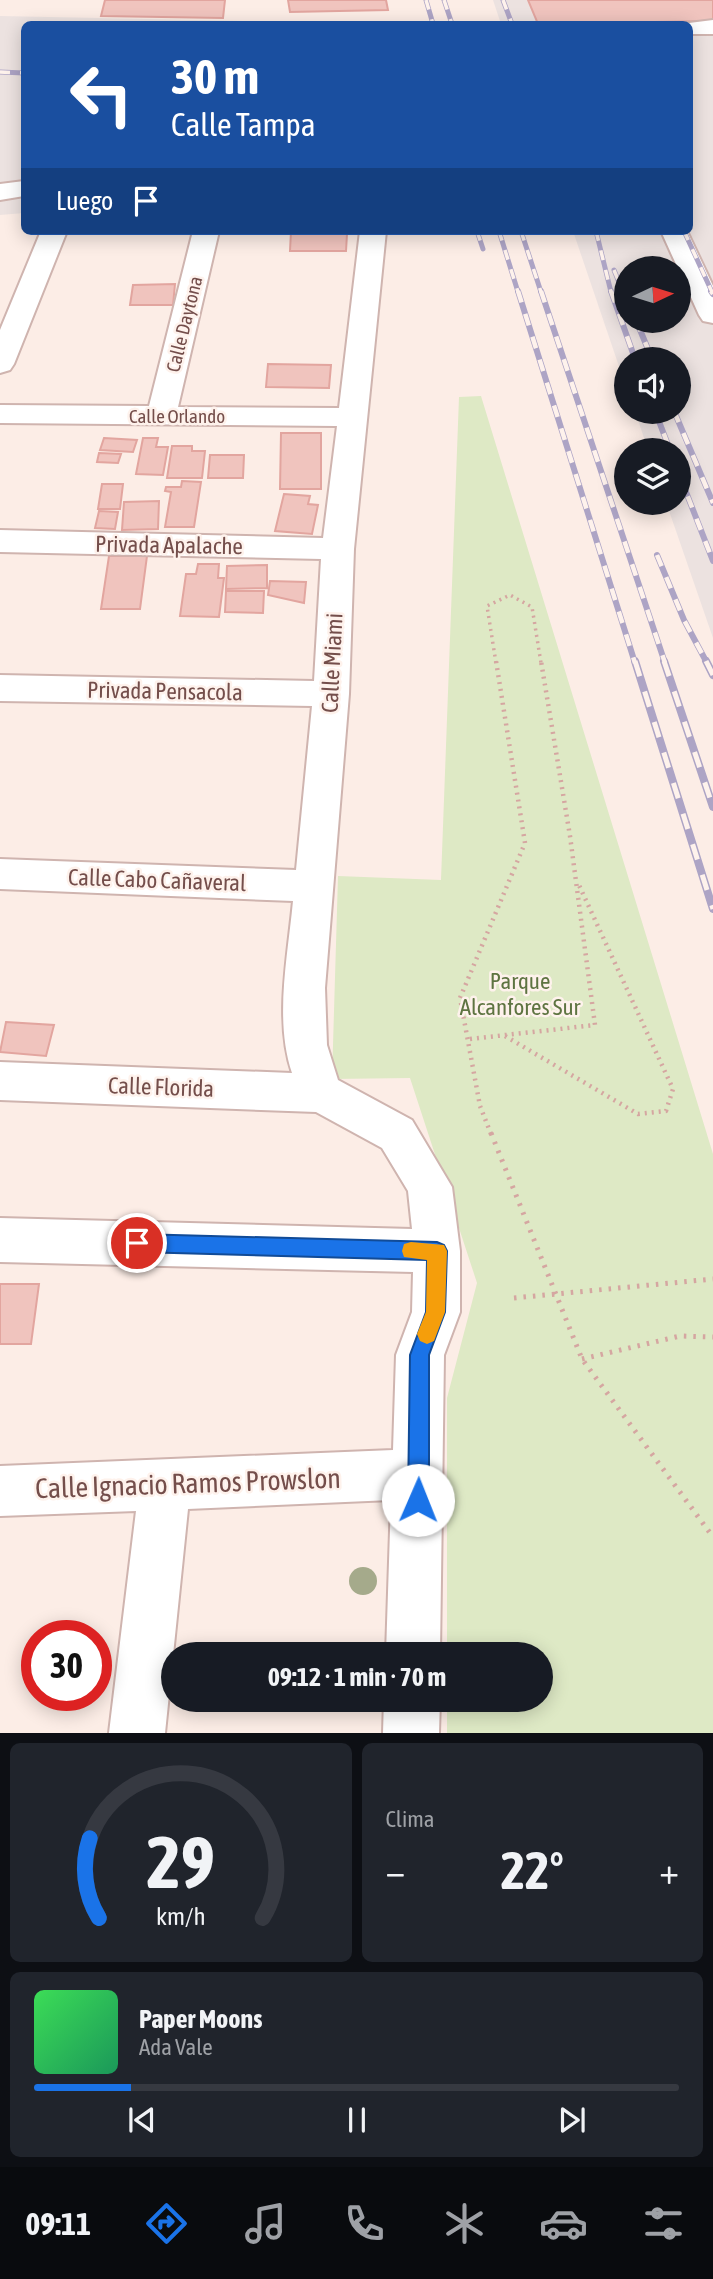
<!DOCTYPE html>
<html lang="es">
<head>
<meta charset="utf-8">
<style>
  :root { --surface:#171b24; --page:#20242c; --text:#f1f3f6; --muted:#9ea1a6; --line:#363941; --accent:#1a73e8 }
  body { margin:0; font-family:"Asap Condensed",sans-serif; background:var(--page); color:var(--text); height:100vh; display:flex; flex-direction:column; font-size:26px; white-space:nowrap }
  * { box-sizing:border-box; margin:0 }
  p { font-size:23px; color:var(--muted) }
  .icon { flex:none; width:38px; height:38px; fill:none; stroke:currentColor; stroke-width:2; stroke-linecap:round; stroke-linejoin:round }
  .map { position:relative; height:1733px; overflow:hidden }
  .side { display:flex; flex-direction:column; gap:10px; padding:10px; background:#0d0f14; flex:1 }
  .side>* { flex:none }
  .top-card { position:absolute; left:21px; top:21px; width:672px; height:214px; border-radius:10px; box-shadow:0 4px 18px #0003; background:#1a4fa0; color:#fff; overflow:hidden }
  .needle { width:46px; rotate:86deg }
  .buttons { position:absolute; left:614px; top:256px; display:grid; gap:14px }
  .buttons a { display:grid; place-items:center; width:77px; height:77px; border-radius:50%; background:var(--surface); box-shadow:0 4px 18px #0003; font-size:35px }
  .speed { position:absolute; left:21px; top:1620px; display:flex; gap:14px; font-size:35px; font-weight:700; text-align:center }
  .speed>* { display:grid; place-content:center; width:91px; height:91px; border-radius:50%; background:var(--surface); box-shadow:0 4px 18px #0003; line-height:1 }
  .speed .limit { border:10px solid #d22; background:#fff; color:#111 }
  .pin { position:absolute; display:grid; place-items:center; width:60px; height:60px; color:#fff; margin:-30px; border:4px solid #fff; border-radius:50%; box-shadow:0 2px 7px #0007 }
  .me { position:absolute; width:77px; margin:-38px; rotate:1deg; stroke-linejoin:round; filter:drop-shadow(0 0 5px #0008) }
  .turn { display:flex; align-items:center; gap:24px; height:147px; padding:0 35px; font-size:32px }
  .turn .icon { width:91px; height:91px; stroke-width:2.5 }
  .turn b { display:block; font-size:49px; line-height:60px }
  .then { display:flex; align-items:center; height:66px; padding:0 35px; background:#0003; gap:14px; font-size:26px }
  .big { font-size:52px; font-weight:700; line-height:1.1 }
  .side .card { flex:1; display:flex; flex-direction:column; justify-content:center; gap:10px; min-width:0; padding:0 24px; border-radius:10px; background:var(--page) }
  .side .dial { align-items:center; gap:0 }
  .dial svg { height:182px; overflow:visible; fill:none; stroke:var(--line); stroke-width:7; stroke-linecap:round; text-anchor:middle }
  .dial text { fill:var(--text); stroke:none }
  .song { display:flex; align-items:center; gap:21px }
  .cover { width:84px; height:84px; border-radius:10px; background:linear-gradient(135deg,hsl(130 70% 55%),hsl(150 70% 35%)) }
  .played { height:7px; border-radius:4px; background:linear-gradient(90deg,var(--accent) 15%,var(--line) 15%) }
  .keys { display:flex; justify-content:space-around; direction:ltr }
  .heat { display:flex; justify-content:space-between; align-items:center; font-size:38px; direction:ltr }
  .side .tiles { flex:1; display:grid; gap:10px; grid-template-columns:1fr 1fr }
  .card:last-child { grid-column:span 2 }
  .trip { position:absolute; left:161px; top:1642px; width:392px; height:70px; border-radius:35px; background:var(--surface); box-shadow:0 4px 18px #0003; font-weight:700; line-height:70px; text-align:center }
  .tabs { display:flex; height:112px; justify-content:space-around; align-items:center; background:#090b0e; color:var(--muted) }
  .tabs .icon { width:49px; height:49px }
  .tabs .active { color:var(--accent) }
  .tabs b { font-size:32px; color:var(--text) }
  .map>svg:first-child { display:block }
  .industrial { fill:#ece2e0; fill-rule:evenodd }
  .green { fill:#dee9c5 }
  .building { fill:#f0c4be; stroke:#e2a59f; stroke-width:2 }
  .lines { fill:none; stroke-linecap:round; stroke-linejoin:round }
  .minor-casing { stroke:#cfb4af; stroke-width:4 }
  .path-far2 { stroke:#d5a6a1; stroke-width:3.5; stroke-dasharray:2 4.5; stroke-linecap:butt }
  .path-far1 { stroke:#d5a6a1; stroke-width:4.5; stroke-dasharray:2 5; stroke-linecap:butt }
  .path { stroke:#d5a6a1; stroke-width:5; stroke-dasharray:2.5 7; stroke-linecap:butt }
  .minor { fill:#fff; fill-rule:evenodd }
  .rail-far2-casing { stroke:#ada4c5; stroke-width:5 }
  .rail-far1-casing { stroke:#ada4c5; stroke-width:6 }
  .rail-casing { stroke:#ada4c5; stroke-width:8 }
  .rail-far2 { stroke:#fef2ec; stroke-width:3.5; stroke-dasharray:10; stroke-linecap:butt }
  .rail-far1 { stroke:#fef2ec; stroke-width:4.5; stroke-dasharray:12; stroke-linecap:butt }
  .rail { stroke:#fef2ec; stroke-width:5; stroke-dasharray:16; stroke-linecap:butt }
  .path-bridge { stroke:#d5a6a1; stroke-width:5; stroke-dasharray:2.5 7; stroke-linecap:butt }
  .tree { fill:#a5aa8b }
  .route { fill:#1a73e8; stroke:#114b97; stroke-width:2 }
  .slow { fill:#f59e0b }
  .labels { text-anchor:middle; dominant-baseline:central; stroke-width:5; stroke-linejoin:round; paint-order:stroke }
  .far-street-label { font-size:19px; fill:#744e4b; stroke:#fef2ec }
  .street-label { font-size:23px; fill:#744e4b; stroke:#fef2ec }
  .park-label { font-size:23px; fill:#5e7441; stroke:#fef2ec }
  .near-street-label { font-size:28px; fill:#744e4b; stroke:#fef2ec }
</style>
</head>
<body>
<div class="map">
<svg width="713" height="1733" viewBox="0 0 713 1733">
  <rect width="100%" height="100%" fill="#fcede6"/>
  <path class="industrial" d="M493 0H713V638L666 502H679V450H648L635 411H679V359H626V387L573 231H690V24H501ZM626 268H679V320H626Z
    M0 16 385 24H24V213L0 215Z"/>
  <path class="green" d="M481 396 713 1154V1733H447V1699H541V1654H447V1398L477 1283 410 1078 332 1079 338 876 441 880 459 397Z"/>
  <path class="building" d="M105 0H225L223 18 101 16Z
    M288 0H386L388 10 290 12Z
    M528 0H713V21L538 24Z
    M291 231H308V234H347L346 251H290Z
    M175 284 173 305H130L133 285Z
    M268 364 331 365 329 388 266 387Z
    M281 433H321V489H280Z
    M104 438 137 440 133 452 100 450Z
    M143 438H158L156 447H168L163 475 136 474Z
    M172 446H192V451H205L202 478H167Z
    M99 453 121 454 118 463 97 462Z
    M210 455H244L243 478H208Z
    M182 481 201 482 194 527H165L171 492 165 491 166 487H181Z
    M102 484H123L120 509H98Z
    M284 494 310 496 308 504 318 505 312 534 275 531Z
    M159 501 158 529 122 530 124 502Z
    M99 511 118 512 115 529 95 528Z
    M109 556H147L140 609H101Z
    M198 564H219L218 578H224L219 617 180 616 186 574H196Z
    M267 565V588L226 589 227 566Z
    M270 581 306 582 304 603 268 595Z
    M226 591H264L263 613 225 612Z
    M6 1022 54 1025 46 1056 0 1052Z
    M0 1284H39L31 1344H0Z"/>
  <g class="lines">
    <defs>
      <path id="minor" d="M713 20V34H690V24H681Z
        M24 181V196L0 200V184Z
        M41 231H67L14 364 10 370 0 373V330Z
        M193 231H219L178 407 339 408 360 231H386L354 549 349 694 325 988 327 1045 338 1080 412 1120 452 1187 460 1251V1312L444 1355 440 1654H386L391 1500 188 1509 165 1733H109L136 1511 0 1516V1466L393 1450 396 1355 412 1312 413 1272 0 1262V1218L412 1229 408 1191 382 1148 316 1112 0 1100V1062L292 1073C274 1020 288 955 293 901L0 889V859L296 870 312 706 0 701V675L314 681 321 559 0 552V530L323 538 337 426 0 423V405L149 406Z
        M661 231H687L713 286V323L703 321 699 315Z
        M384 1699H440L439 1733H383Z"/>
    </defs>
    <use href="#minor" class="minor-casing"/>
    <path class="path-far2" d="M496 663 487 606 510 595 532 607 541 663"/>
    <path class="path-far1" d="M505 1036 638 1114 666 1111 673 1089 578 883
      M470 1039 595 1025 570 836 541 661
      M491 1134 480 1106 460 998 525 843 496 661"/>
    <path class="path" d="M491 1133 582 1359 713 1537
      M582 1359 680 1336 713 1337"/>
    <use href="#minor" class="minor"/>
    <defs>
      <path id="rail-far2" d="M426 0 433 24
        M444 0 452 24
        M503 0 512 24
        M0 72 24 73
        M477 231 483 249
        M499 231 518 292
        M521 231 541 292
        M596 231 611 292
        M684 231 712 292
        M614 270 623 292"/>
      <path id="rail-far1" d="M518 291 635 663
        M541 291 665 663
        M611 291 635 359
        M623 291 626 299
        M711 291 713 294
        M636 320 652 359
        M655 411 670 450
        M674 411 713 503
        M679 474 713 561
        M657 555 684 620 707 663"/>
      <path id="rail" d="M635 661 713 909
        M664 661 713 807
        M706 661 713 675"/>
    </defs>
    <use href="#rail-far2" class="rail-far2-casing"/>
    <use href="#rail-far1" class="rail-far1-casing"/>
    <use href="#rail" class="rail-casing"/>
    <use href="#rail-far2" class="rail-far2"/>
    <use href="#rail-far1" class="rail-far1"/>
    <use href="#rail" class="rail"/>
    <path class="path-bridge" d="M514 1298 713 1279"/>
  </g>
  <circle class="tree" cx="363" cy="1581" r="14"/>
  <path class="route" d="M137 1234 437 1242 444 1245 447 1251 445 1312 429 1355V1500L426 1507 418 1510 411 1507 408 1500 410 1355 426 1312 427 1260 137 1252 130 1250 127 1243 130 1237Z"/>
  <path class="slow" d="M411 1242 444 1245 447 1251 445 1312 434 1341 427 1344 420 1341 417 1334 426 1312 427 1260 404 1257 402 1251 404 1244Z"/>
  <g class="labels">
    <g class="far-street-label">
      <text transform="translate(184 324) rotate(-76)">Calle Daytona</text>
      <text x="177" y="416">Calle Orlando</text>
    </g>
    <g class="street-label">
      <text transform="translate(169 545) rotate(1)">Privada Apalache</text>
      <text transform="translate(332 663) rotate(-87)">Calle Miami</text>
      <text transform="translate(165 691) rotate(1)">Privada Pensacola</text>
      <text transform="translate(157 880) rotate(2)">Calle Cabo Cañaveral</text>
      <text transform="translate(161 1087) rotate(2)">Calle Florida</text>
    </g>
    <g class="park-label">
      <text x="520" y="981">Parque<tspan x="520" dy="26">Alcanfores Sur</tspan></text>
    </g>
    <g class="near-street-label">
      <text transform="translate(188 1483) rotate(-2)">Calle Ignacio Ramos Prowslon</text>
    </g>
  </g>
</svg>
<div class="buttons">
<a><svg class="needle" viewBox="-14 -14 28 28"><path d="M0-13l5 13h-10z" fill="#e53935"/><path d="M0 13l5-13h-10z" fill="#9ea1a6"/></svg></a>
<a><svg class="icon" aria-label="sound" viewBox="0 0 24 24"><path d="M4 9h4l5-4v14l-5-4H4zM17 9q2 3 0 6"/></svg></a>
<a><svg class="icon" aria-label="layers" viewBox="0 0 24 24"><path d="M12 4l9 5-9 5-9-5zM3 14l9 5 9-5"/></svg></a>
</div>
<div class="speed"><div class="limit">30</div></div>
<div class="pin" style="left:137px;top:1243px;background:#d93025"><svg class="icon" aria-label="arrive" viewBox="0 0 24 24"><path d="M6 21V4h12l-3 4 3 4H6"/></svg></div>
<svg class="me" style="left:418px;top:1500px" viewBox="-20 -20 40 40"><circle r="19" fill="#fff"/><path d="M0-13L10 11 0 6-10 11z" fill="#1a73e8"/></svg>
<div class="trip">09:12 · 1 min · 70 m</div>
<div class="top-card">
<div class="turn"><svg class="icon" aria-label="left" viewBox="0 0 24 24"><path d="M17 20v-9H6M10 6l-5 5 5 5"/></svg><div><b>30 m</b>Calle Tampa</div></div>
<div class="then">Luego<svg class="icon" aria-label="arrive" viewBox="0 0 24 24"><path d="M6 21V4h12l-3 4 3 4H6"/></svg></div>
</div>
</div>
<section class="side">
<div class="tiles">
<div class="card dial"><svg viewBox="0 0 100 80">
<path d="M14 69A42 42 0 1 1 86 69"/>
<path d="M14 69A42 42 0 0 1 10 34" stroke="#1a73e8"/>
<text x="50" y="56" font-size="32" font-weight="700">29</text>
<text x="50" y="72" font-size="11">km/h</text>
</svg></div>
<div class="card"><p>Clima</p>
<div class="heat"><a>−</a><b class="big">22°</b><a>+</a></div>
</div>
<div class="card">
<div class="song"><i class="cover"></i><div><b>Paper Moons</b><p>Ada Vale</p></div></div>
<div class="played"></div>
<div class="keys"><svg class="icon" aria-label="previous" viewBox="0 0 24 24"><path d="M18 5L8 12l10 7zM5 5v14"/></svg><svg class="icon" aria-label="pause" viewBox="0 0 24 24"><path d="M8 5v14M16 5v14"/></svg><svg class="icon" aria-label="next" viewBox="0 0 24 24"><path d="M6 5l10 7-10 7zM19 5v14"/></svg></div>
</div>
</div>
</section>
<nav class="tabs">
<b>09:11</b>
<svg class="icon active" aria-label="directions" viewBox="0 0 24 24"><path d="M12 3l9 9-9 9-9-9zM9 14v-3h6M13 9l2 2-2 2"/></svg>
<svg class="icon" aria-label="music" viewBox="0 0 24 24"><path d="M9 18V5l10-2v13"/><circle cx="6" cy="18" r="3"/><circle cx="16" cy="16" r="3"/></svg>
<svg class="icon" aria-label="phone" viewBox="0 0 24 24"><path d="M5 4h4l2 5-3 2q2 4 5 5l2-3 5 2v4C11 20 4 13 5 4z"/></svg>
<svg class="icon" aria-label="climate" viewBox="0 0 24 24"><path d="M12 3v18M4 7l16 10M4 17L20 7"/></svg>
<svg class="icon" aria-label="car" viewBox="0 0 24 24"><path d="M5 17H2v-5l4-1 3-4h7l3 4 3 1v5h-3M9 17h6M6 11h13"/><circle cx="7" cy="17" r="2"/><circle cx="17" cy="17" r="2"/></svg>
<svg class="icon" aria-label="filters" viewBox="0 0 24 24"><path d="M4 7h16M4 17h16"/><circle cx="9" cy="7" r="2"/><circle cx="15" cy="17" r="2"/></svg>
</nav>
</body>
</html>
